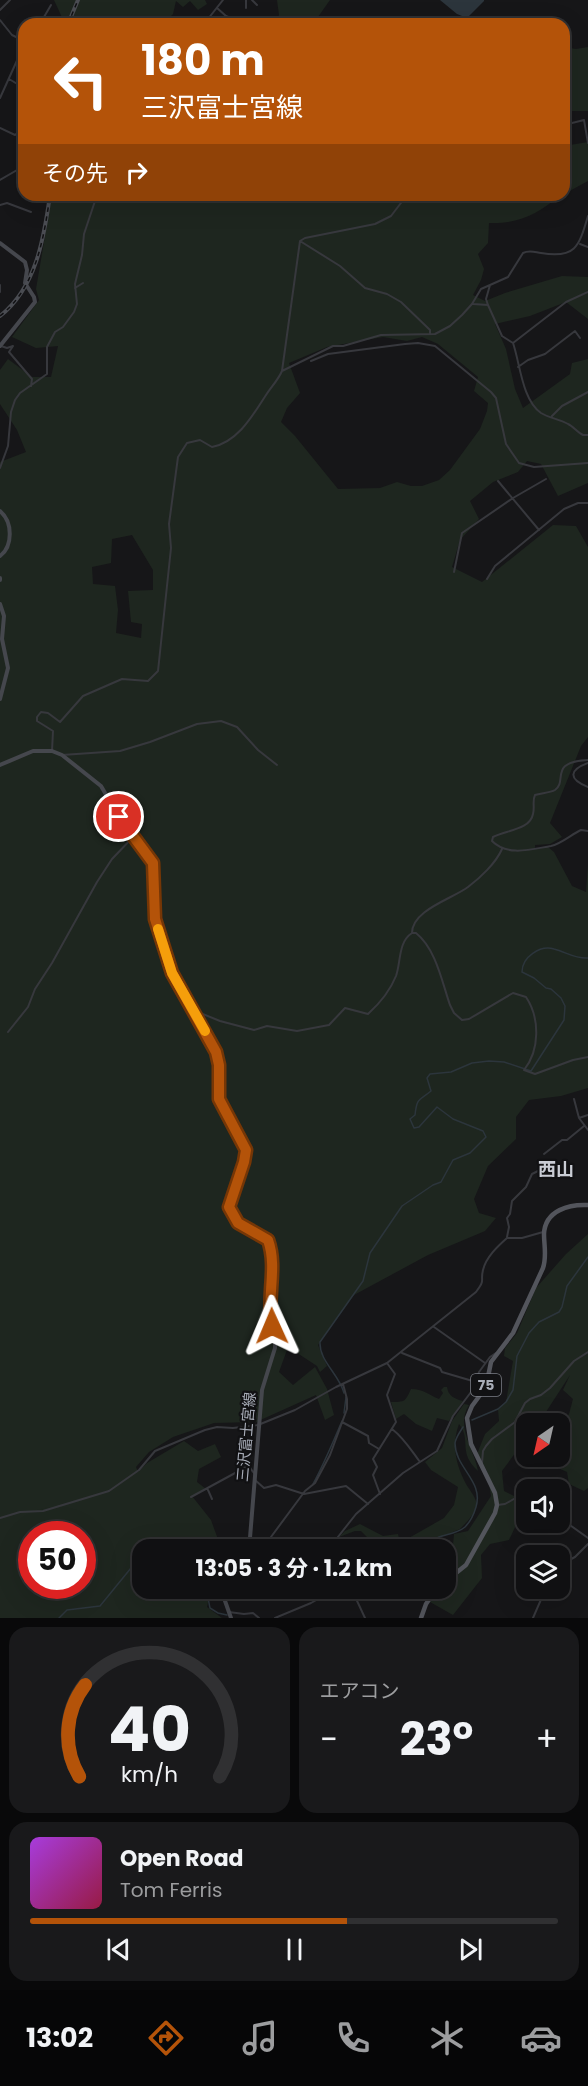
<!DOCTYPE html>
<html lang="ja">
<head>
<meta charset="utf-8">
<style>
  :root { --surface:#101012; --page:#19191b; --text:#f1f3f6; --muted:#9c9d9f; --line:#303032; --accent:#b45309 }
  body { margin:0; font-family:Poppins,"Noto Sans JP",sans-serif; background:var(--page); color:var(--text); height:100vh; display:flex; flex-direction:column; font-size:22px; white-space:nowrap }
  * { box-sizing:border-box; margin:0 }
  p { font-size:20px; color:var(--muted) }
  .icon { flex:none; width:33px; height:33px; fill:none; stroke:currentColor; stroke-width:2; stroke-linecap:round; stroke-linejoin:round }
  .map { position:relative; height:1618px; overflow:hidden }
  .drawer { display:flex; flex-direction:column; gap:9px; padding:9px; background:#09090a; flex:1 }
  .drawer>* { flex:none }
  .guide { position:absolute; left:18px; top:18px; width:552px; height:183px; border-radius:18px; box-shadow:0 6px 24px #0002,0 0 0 2px var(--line); background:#b45309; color:#fff; overflow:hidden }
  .needle { width:39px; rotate:214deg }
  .buttons { position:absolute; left:516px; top:1413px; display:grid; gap:12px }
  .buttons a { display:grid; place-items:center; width:54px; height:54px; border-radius:12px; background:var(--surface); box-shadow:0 6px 24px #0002,0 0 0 2px var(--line); font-size:30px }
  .speed { position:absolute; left:18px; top:1521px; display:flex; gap:12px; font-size:30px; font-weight:700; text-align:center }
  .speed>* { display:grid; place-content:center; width:78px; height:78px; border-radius:50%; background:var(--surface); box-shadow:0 6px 24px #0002,0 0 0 2px var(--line); line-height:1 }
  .speed .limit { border:9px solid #d22; background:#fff; color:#111 }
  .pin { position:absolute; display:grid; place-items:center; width:51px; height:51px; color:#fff; margin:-26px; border:3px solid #fff; border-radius:50%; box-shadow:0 2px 6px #0007 }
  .me { position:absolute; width:66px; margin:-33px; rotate:359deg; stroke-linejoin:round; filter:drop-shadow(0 0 4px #0008) }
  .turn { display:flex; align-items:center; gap:21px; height:126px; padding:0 24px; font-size:27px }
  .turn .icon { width:78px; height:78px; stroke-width:2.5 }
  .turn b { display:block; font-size:42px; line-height:51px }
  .then { display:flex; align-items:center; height:57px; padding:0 24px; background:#0003; gap:12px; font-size:22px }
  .big { font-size:45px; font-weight:700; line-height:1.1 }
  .drawer .tile { flex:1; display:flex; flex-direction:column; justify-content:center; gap:9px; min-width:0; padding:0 21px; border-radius:18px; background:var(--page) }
  .drawer .dial { align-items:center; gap:0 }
  .dial svg { height:156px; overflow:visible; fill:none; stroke:var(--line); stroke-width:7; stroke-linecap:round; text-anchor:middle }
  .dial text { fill:var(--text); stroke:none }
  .song { display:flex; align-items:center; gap:18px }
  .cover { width:72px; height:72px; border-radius:9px; background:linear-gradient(135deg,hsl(280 70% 55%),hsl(340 70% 35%)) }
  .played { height:6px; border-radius:3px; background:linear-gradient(90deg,var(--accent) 60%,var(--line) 60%) }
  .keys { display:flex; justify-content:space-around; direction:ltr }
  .heat { display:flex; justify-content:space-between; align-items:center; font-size:33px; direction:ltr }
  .drawer .tiles { flex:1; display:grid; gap:9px; grid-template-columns:1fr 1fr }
  .tile:last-child { grid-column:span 2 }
  .trip { position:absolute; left:132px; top:1539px; width:324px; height:60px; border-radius:18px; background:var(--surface); box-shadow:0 6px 24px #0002,0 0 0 2px var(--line); font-weight:700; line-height:60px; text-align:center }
  .menu { display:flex; height:96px; justify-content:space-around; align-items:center; background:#060607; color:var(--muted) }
  .menu .icon { width:42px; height:42px }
  .menu .selected { color:var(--accent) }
  .menu b { font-size:27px; color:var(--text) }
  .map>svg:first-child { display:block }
  .green { fill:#1e261f; fill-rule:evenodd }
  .water { fill:#2c353c }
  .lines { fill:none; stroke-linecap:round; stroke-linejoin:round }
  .stream { stroke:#2c353c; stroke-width:1.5 }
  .minor { stroke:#37383d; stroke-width:2 }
  .secondary { stroke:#45474d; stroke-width:4 }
  .primary { stroke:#53555c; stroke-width:4.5 }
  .rail-casing { stroke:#4a4c52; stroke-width:4 }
  .rail { stroke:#111113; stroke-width:1.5; stroke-dasharray:4.5; stroke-linecap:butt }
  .route-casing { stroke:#753606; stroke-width:15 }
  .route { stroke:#b45309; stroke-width:10 }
  .slow { stroke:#f59e0b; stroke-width:10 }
  .labels { text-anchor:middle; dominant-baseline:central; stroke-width:4.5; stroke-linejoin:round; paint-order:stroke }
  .shield { fill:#111113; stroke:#7b7e86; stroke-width:1.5 }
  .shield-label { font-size:14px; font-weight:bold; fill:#a8adb8 }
  .street-label { font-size:15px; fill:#a8adb8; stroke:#111113 }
  .quarter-label { font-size:18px; font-weight:bold; fill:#c9ccd4; stroke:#111113 }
</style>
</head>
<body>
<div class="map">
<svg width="588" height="1618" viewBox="0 0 588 1618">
  <rect width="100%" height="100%" fill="#161618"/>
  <path class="green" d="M54 0H205L207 4 198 10 190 1 183 7 176 1 173 14 163 24H65Z
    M277 0H330L313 24H274L279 15Z
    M564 47 576 49 588 47V111H572L564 109Z
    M588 142V181L564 194V146Z
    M52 195H561C537 214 520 224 489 223L488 243 478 254 484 269 481 280 473 295 485 301 505 293 562 276 588 277V319L566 302 530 316 495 324 506 349 515 389 523 408 570 374 572 363 588 359V483L558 496 541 464 527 461 518 472 493 482 470 501 479 519 460 540 452 567 482 582 553 525 576 526 588 547V737L581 746 550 823 562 837 550 844 535 845V849L548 847 554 852 572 886 586 892 588 864V1088L561 1096 529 1100 516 1117V1139L488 1166 474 1199 479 1213 496 1218 485 1231 428 1255 354 1295 318 1345 327 1366 320 1372 317 1366 288 1347 279 1372 293 1385 315 1367 327 1389 334 1415 325 1420 316 1395 256 1422 214 1423 173 1437 149 1452 136 1467 138 1472 147 1463 184 1441 198 1451 215 1444 221 1457 199 1469 197 1482 206 1489 192 1496 211 1520 220 1545 245 1549 142 1550V1588L211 1589 207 1607 222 1618H0V462L26 452 17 430 0 404V370L8 359 32 377H51L58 346 36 348 12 337 39 300 36 289ZM383 337 407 341 422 337 438 344 478 377 474 391 488 403 487 411 480 429 450 470 439 480 422 486H411L397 482 380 488 338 489 295 436 281 422 287 408 300 393 289 363 327 347ZM132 535 153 570V590L128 591 131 622 142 624 141 638 116 633 118 610 115 586 93 584 92 567 111 563 112 539ZM32 1534H82V1586H32Z
    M588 1234V1488L584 1491 569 1484 567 1472 542 1461 544 1457 560 1456V1429L569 1414 573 1399 563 1390 570 1375 544 1415 526 1420 516 1452 502 1471 504 1491 526 1502V1522L537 1523 528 1528 517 1523 509 1540 490 1544 481 1555 482 1578 453 1615 430 1602 441 1589 446 1588V1583L450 1577 454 1534 468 1531 491 1496 487 1471 477 1454 485 1434 499 1421 498 1409 506 1402 513 1361 504 1356 505 1348 517 1333 536 1288 566 1254Z
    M444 1387H447C448 1396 455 1399 463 1401L449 1421 437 1418 432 1431 416 1424 404 1414 396 1419 391 1402C405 1402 405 1402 411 1389 423 1389 429 1395 439 1399L443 1393 441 1390Z
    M464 1404 469 1405C455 1426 474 1449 478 1471 457 1452 472 1440 459 1424 451 1445 456 1465 466 1484 469 1489 474 1495 476 1501 478 1511 467 1522 460 1529L427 1543 417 1549H365H376L372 1542 361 1531H355L339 1537 345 1531 360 1524 383 1536 398 1534 400 1543 444 1518 454 1505 458 1487 431 1470 425 1462 442 1448 452 1421Z"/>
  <path class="water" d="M440 0H484V1L467 18 457 14Z"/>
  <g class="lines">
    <path class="stream" d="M344 1393C339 1374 319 1361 320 1342L363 1281 370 1253 402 1206 433 1185 441 1182 453 1160 470 1153 486 1137 483 1131 453 1119 437 1107 419 1127 414 1128 410 1119 415 1115C417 1097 419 1101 431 1091L427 1078 430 1074 451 1072 472 1063 489 1061 504 1062 531 1071 564 1020 565 1006 561 998 551 989 546 988 534 978 522 972C522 957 540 945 554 949 566 952 575 959 588 958
      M344 1413 346 1397
      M472 1420 498 1409 506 1402 513 1390 517 1356 529 1333 539 1322 559 1312 562 1307 567 1286 588 1257
      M313 1484C324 1464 333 1442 342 1421
      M265 1550 267 1542
      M420 1550C426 1545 432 1540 439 1537 448 1534 458 1533 465 1527 470 1522 474 1514 476 1507 484 1481 455 1468 455 1443 456 1437 460 1432 463 1427
      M206 1588 210 1608 218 1613 227 1615
      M257 1588 264 1594 293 1588
      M59 1618 67 1610 100 1606 131 1568 142 1566"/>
    <path class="minor" d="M252 0 257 5
      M217 8 226 16 245 24
      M246 8V0
      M0 10 10 0
      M0 20 12 35 24 41
      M44 24V17L51 5
      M204 24 223 0
      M9 79 24 88
      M0 98 24 45
      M564 125 584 120 588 143
      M0 128 15 135 24 128
      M0 180 24 166
      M0 205 7 203 31 212
      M300 241 340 266 365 288 387 294 401 302 430 330V334
      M580 244 588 247
      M0 285V292
      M490 285 486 299 488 305 502 336 513 343C520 363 522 400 541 413 549 418 559 419 568 424 573 426 577 432 583 435H588
      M75 288 83 283
      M473 304 488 305
      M513 343 566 302 588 292
      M1 346 7 348 13 346 9 352 32 379 31 386
      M311 361 328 354 405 344 418 343 435 346 491 392 496 398 506 444 519 463 534 467 588 463
      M518 367 528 360 545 354 575 331 580 338
      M282 371 333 346H343L381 335 435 334 450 326 462 315 472 304 481 289 508 277 523 253C529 250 534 252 541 253 576 259 579 246 588 216
      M552 416 562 406 588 392
      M0 468 8 446 11 412 15 400 20 393 47 374V347L55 332 63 327 74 312 77 304 75 284 82 255 84 234 97 195
      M498 481 539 530
      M454 572 462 533 513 498 546 479
      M487 579 495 566 564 509 578 503H588
      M52 751 53 731 37 721V717L41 712 48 713 60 722 83 696 122 679 148 681 158 671 171 548 169 524 178 457 187 443 200 440 212 447C238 442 253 415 266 395 272 386 278 380 282 371L300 241 305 238 375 224 391 216 407 195
      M62 755 120 751 150 742 197 724 221 721 237 727 258 750 277 765
      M588 760C548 762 568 781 555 790 550 793 541 793 535 795 532 801 535 807 533 814 530 830 506 830 493 837L492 841C508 857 532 849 551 846 561 844 572 834 581 830L588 831
      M588 763C569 770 568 779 588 787
      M412 933H416C436 949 442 982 450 1005L454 1013 462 1020 469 1019 513 993 526 997C540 1018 540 1050 524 1070L535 1074 573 1060 588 1057
      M193 1010 220 1021 254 1030 267 1026 297 1031 329 1025 345 1008 368 1014C379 1004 390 991 396 976 401 962 398 942 412 933 412 910 452 899 468 887 480 878 496 863 502 849
      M8 1032 28 1007 35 989 52 963 97 882 112 859 134 836
      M574 1099 579 1118 588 1130
      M579 1118 588 1115
      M544 1154 562 1140H567L584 1126
      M507 1237 509 1227 507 1218 510 1214 512 1201 526 1187 532 1174 546 1167 552 1161
      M434 1327 485 1363
      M402 1353 440 1368 442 1372 476 1382
      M342 1422 368 1436 369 1443 379 1449
      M245 1427C243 1444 242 1461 255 1474
      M392 1429C404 1438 411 1450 420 1462
      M482 1463 483 1451 486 1446 492 1439 515 1422 525 1403 530 1399 541 1395 550 1388 574 1361 588 1352
      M255 1480 264 1488 276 1485 304 1494 346 1486 368 1504
      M208 1490 212 1499
      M380 1494 373 1475 377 1467 373 1459 396 1422 387 1395 395 1374 387 1363
      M191 1497 248 1466
      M497 1505 505 1504 519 1496 526 1498
      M0 1518 20 1512 43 1511 109 1491 139 1470 155 1451 205 1430 217 1427 233 1428 258 1425 295 1410 336 1387 387 1363 476 1292C486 1279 480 1282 483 1270 486 1257 498 1246 507 1238H522L543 1232
      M560 1518 588 1538
      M267 1550 268 1541 305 1491 315 1483 330 1455 347 1409V1399L343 1384
      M323 1550 334 1542 356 1514 403 1473 437 1451 453 1416 474 1388 479 1372 490 1357 496 1353
      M560 1565 575 1557 588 1544
      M218 1588 222 1596
      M351 1588 365 1618
      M229 1612 244 1614 253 1613 259 1618
      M275 1618 311 1603 338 1588
      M533 1618 546 1588"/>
    <path class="secondary" d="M0 243 25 262 27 270 25 283 34 297 35 302 0 346
      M0 511C13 522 13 546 0 556
      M0 578V580
      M0 604 4 616 2 639 8 668 0 699
      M0 765 33 751H52L62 755 101 786 119 817 153 863 155 919 172 973 216 1051C220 1068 216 1083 219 1099L245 1150 244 1162 229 1207 238 1223 268 1240 273 1279 270 1314 275 1338V1348L262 1390 249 1550
      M224 1588V1598L231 1618"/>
    <path class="primary" d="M446 1581 466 1565 495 1513 497 1505 495 1493 471 1444 467 1418 472 1406 486 1387 491 1362 513 1333 543 1268C547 1256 544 1246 544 1234 545 1210 570 1204 588 1205
      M421 1618 426 1604 437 1588"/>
    <defs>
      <path id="rail" d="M68 24 78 0
        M0 316C36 288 44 238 50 195"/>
    </defs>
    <use href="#rail" class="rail-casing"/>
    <use href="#rail" class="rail"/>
  </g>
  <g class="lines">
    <defs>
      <path id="route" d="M119 817 153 863 155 919 172 973 216 1052 219 1065V1099L246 1150 244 1162 229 1207 238 1223 268 1240C278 1268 266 1298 272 1326"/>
    </defs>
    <use href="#route" class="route-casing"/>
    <use href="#route" class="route"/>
    <path class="slow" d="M158 929 172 973 205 1031"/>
  </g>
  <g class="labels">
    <rect class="shield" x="471" y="1374" width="30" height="22" rx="4.5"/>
    <g class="shield-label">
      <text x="486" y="1385">75</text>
    </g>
    <g class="street-label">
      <text transform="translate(246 1437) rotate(-85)">三沢富士宮線</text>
    </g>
    <g class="quarter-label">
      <text x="556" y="1169">西山</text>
    </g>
  </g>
</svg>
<div class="buttons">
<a><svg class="needle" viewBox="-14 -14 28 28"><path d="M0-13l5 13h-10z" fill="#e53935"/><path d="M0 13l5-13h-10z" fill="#9c9d9f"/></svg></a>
<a><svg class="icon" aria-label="sound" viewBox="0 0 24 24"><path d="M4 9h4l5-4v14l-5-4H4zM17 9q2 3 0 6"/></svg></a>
<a><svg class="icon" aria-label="layers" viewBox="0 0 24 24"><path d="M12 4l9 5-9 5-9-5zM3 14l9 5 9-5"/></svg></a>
</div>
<div class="speed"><div class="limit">50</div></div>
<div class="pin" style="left:119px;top:817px;background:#d93025"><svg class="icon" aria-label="arrive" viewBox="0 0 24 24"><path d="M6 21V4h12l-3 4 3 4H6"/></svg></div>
<svg class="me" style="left:272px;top:1326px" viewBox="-20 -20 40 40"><path d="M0-17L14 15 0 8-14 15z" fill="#b45309" stroke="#fff" stroke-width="4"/></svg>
<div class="trip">13:05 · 3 分 · 1.2 km</div>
<div class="guide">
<div class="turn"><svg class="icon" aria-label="left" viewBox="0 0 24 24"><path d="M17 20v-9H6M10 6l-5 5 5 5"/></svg><div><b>180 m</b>三沢富士宮線</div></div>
<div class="then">その先<svg class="icon" aria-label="right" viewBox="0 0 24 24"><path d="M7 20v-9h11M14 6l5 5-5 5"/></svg></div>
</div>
</div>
<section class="drawer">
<div class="tiles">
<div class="tile dial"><svg viewBox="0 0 100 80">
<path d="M14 69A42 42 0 1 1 86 69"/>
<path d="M14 69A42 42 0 0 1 17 22" stroke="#b45309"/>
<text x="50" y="56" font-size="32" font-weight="700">40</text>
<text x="50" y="72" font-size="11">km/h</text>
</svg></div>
<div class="tile"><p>エアコン</p>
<div class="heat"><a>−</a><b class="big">23°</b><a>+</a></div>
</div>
<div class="tile">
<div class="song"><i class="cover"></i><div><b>Open Road</b><p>Tom Ferris</p></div></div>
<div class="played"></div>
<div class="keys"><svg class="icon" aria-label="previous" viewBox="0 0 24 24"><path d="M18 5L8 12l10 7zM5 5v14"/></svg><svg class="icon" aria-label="pause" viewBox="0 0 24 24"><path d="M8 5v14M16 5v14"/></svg><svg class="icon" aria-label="next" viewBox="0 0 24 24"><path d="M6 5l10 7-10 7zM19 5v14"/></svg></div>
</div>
</div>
</section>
<nav class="menu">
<b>13:02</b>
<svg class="icon selected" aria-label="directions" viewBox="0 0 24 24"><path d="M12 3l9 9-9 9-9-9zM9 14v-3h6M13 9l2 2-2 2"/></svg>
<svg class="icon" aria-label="music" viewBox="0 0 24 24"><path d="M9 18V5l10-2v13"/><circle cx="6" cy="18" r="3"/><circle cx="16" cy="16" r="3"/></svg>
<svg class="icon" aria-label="phone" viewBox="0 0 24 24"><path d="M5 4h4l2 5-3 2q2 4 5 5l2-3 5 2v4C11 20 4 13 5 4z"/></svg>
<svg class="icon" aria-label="climate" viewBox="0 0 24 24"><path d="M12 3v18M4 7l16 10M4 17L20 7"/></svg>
<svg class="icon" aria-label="car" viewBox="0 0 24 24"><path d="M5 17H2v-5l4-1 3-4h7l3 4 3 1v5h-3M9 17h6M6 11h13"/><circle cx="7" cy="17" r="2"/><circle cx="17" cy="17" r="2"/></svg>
</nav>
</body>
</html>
